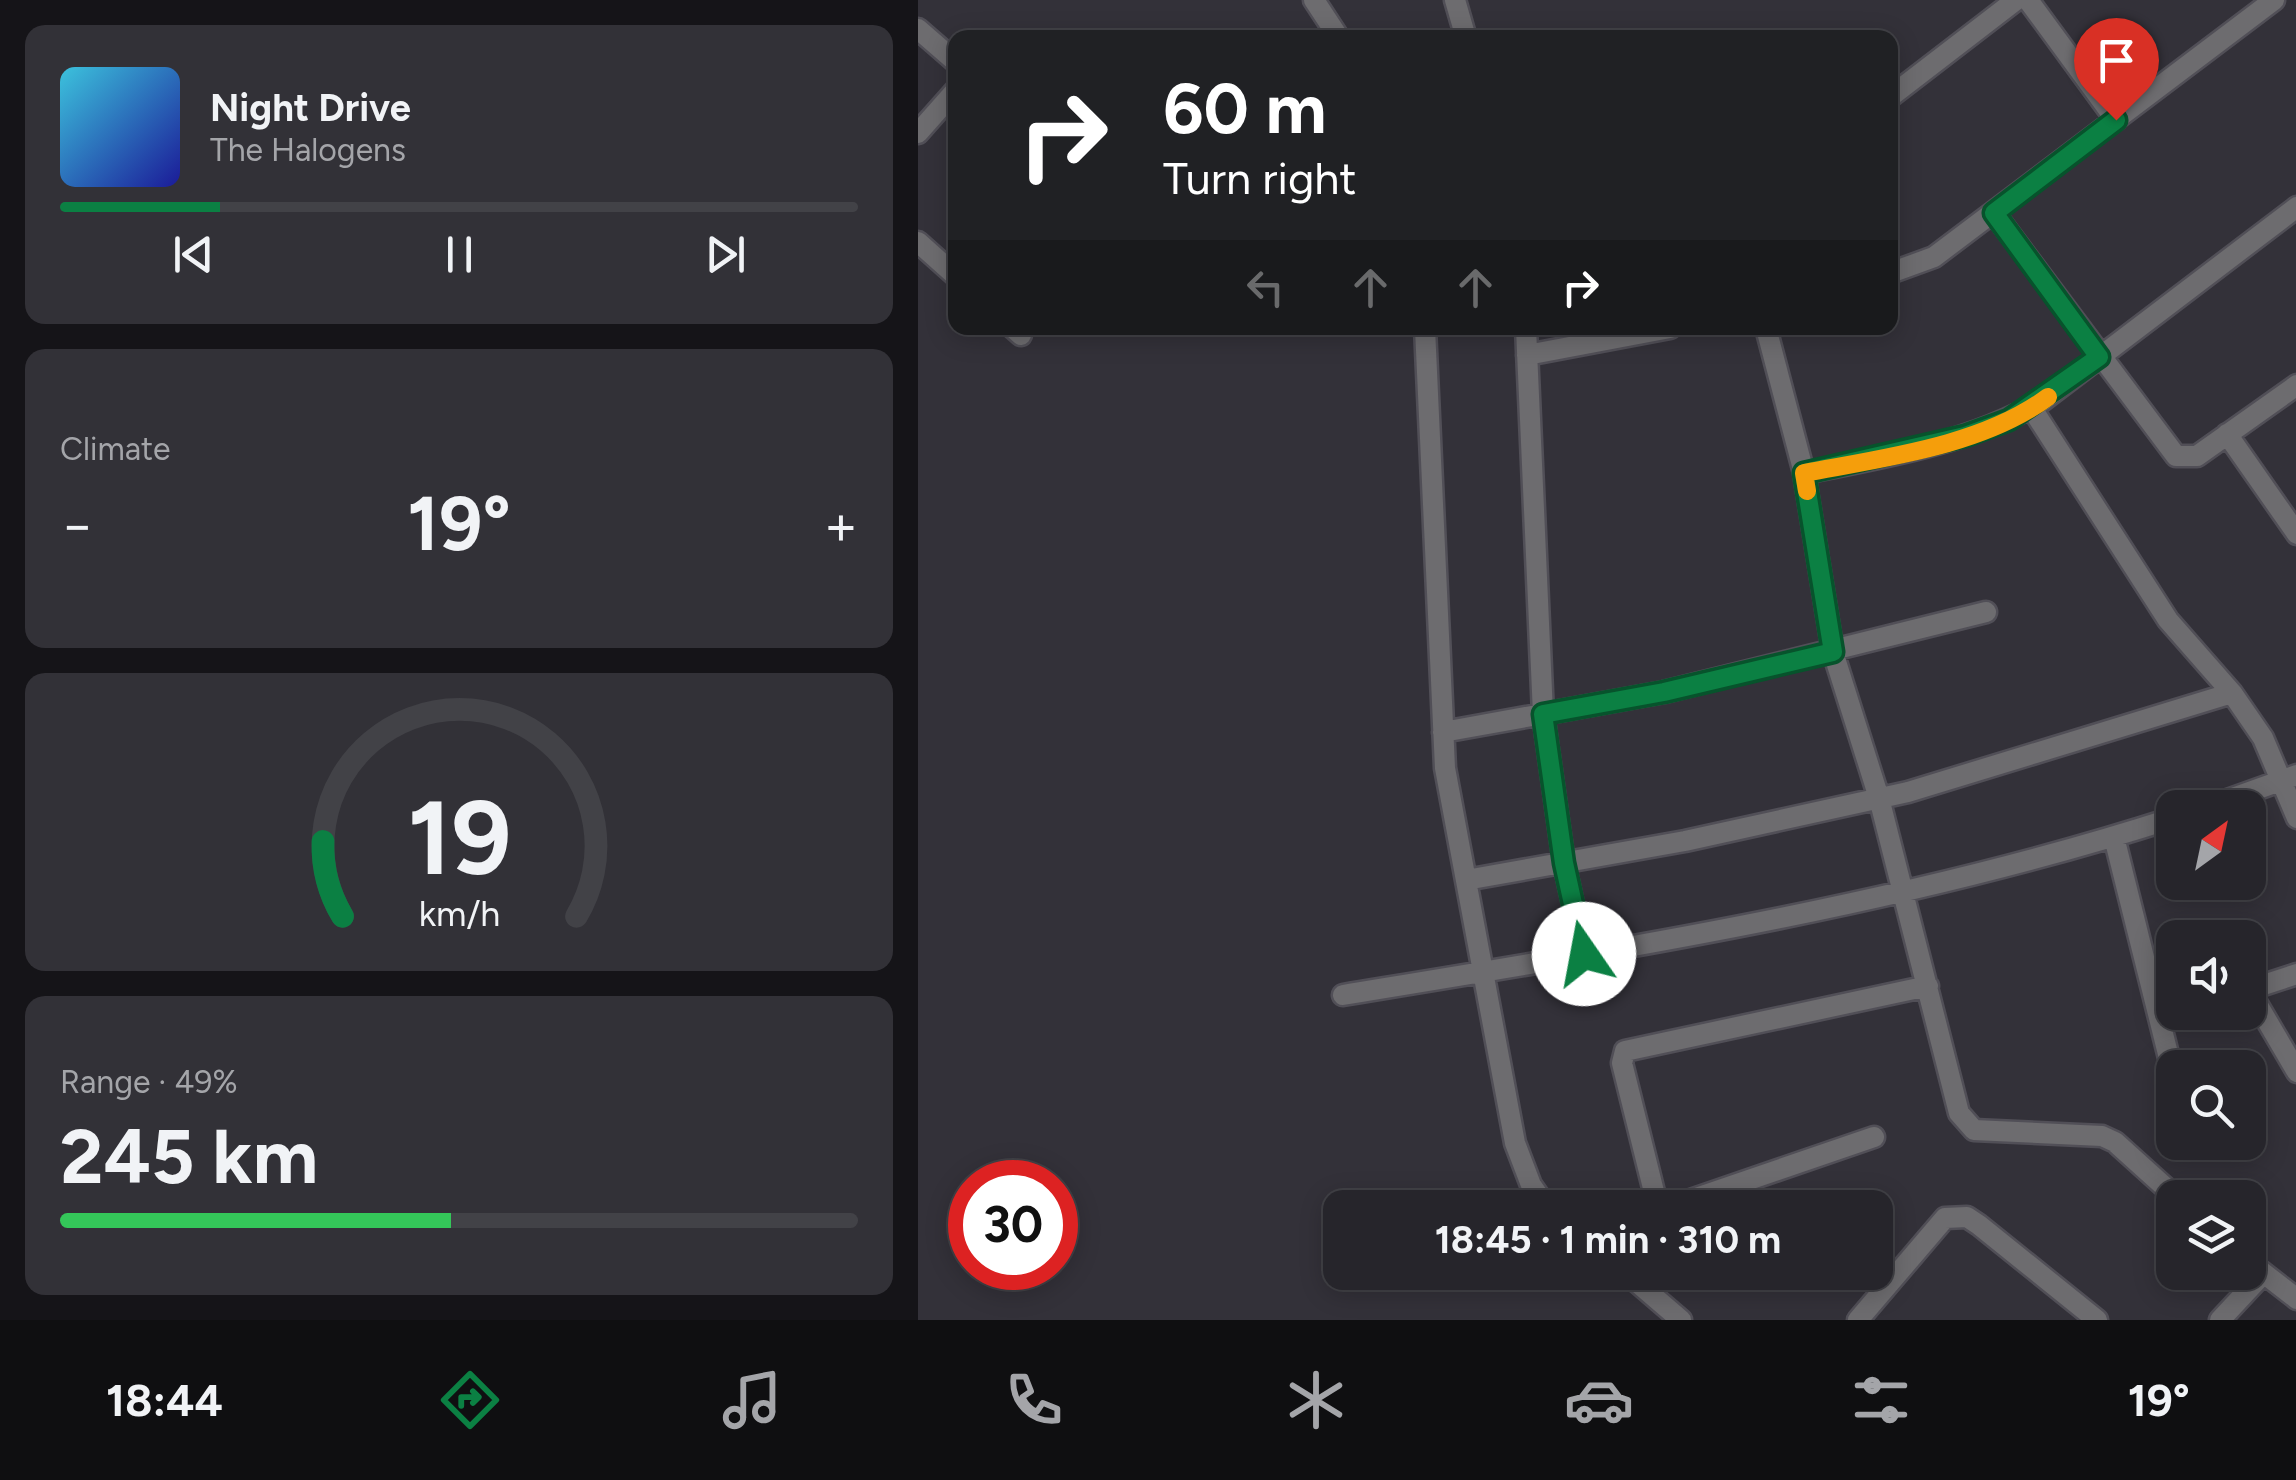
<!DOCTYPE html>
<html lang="en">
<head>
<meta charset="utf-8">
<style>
  :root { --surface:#26252b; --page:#323137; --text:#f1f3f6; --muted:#a4a5a9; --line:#424247; --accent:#0b8043 }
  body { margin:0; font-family:Figtree,sans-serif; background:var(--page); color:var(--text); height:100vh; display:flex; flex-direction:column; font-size:38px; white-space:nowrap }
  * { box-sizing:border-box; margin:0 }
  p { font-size:32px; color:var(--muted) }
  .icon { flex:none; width:55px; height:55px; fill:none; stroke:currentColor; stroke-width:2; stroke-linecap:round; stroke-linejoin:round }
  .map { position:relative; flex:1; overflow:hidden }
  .drawer { display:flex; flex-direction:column; gap:25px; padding:25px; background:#151418; width:918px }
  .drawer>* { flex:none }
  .banner { position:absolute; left:30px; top:30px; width:950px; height:305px; border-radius:20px; box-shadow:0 5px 25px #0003,0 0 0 2px var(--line); background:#202124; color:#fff; overflow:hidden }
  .needle { width:65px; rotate:33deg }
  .buttons { position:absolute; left:1238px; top:790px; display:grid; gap:20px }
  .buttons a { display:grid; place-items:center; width:110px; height:110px; border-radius:20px; background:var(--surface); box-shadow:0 5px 25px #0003,0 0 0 2px var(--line); font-size:50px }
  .speed { position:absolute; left:30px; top:1160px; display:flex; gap:20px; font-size:50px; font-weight:700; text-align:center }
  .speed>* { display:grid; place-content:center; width:130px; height:130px; border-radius:50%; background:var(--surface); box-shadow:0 5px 25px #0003,0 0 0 2px var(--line); line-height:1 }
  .speed .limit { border:15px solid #d22; background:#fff; color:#111 }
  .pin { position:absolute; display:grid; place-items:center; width:85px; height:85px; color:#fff; margin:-102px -42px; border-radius:50% 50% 50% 0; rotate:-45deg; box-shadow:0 0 10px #0007 }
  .pin .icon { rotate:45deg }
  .me { position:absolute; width:110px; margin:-55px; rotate:348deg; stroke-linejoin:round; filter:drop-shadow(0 0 8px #0008) }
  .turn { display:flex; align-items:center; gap:35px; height:210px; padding:0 50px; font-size:45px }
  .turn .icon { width:130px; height:130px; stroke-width:2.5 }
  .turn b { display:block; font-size:70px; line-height:85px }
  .lanes { display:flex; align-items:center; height:95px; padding:0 50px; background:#0003; justify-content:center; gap:50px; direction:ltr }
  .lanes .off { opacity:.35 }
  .big { font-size:75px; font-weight:700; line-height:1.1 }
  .drawer .widget { flex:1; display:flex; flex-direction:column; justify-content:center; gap:15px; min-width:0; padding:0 35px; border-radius:20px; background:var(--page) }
  .drawer .dial { align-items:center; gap:0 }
  .dial svg { height:260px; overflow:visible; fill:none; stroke:var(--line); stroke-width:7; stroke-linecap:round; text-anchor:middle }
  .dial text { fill:var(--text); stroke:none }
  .song { display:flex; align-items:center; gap:30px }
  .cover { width:120px; height:120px; border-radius:15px; background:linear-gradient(135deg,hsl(190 70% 55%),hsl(240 70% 35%)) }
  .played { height:10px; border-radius:5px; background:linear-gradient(90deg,var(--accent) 20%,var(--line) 20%) }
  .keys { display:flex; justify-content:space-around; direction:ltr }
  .heat { display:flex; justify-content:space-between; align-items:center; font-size:55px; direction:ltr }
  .charge { height:15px; border-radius:8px; background:linear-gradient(90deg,#34c759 49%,var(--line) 0) }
  .trip { position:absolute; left:405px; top:1190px; width:570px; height:100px; border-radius:20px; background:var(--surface); box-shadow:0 5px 25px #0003,0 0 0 2px var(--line); font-weight:700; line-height:100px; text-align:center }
  .tab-bar { display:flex; height:160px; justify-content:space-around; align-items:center; background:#0f0f11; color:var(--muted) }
  .tab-bar .icon { width:70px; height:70px }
  .tab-bar .selected { color:var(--accent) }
  .tab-bar b { font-size:45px; color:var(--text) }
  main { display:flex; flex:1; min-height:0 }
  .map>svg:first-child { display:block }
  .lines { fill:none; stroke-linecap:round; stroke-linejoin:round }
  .street-casing { stroke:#514f57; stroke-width:25 }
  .street { stroke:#6d6c6f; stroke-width:20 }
  .route-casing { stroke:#07532c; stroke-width:25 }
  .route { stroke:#0b8043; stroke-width:18 }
  .slow { stroke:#f59e0b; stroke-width:18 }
</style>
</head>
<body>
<main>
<section class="drawer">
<div class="widget">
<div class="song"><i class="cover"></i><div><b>Night Drive</b><p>The Halogens</p></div></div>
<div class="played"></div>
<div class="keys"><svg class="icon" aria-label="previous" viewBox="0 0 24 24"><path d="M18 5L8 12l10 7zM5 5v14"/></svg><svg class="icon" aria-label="pause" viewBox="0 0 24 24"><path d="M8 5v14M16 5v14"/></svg><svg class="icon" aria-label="next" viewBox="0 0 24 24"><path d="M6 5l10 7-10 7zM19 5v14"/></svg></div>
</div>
<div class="widget"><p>Climate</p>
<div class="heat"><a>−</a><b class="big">19°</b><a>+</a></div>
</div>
<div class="widget dial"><svg viewBox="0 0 100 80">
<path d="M14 69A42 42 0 1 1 86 69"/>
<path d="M14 69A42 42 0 0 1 8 46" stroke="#0b8043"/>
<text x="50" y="56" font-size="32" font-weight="700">19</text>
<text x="50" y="72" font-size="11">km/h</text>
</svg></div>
<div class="widget"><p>Range · 49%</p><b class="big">245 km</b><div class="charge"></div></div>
</section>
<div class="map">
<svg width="1379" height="1320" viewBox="0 0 1379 1320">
  <rect width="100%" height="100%" fill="#333139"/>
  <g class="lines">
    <defs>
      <path id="street" d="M396 0 421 38
        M537 0 548 38
        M1110 0 1198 120
        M0 29 38 62
        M972 97 1098 0
        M0 133 38 90
        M1076 213 1258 456H1279L1379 385
        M0 242 38 276
        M972 273 1016 257 1356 0
        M95 328 103 335
        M507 328 527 768 597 1143 613 1185 629 1208
        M608 328 625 714 646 863 666 954
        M848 328 886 473 915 652 961 798 1041 1113 1056 1130 1184 1136 1197 1142 1259 1198
        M609 355 752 328
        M1113 407 1250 620 1314 693 1345 738 1379 818
        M1309 434 1379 534
        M886 473C967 457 1052 443 1124 401L1379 207
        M525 732 746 692 1068 612
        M1287 808 1379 775
        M1196 837 1255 1074
        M548 880 767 841 990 792 1314 693
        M1330 990 1379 974
        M1331 990 1379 1072
        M425 995C704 949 985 905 1255 818
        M740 1208 704 1063 707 1051 1010 986
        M749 1208 956 1137
        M1330 1261 1379 1299
        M707 1272 763 1320
        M940 1320 1027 1218 1049 1217 1061 1225 1179 1320
        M1302 1320 1345 1274"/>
    </defs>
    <use href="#street" class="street-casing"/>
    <use href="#street" class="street"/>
  </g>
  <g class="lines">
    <defs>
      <path id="route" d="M666 954 646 863 625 714 746 692 915 652 886 473 1047 436 1091 420 1181 357 1076 213 1198 120"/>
    </defs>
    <use href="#route" class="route-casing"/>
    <use href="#route" class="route"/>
    <path class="slow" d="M889 491 886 473C965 458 1064 446 1130 397"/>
  </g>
</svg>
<div class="buttons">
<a><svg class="needle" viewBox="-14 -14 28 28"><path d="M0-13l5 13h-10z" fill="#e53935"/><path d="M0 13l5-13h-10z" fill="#a4a5a9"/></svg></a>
<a><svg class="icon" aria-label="sound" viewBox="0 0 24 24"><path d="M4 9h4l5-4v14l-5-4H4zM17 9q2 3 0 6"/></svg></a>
<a><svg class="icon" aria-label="search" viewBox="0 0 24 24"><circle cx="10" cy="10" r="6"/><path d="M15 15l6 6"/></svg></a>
<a><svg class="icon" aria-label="layers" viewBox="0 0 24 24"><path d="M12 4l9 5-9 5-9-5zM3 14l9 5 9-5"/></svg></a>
</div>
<div class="speed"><div class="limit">30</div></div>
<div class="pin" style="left:1198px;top:120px;background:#d93025"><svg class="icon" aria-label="arrive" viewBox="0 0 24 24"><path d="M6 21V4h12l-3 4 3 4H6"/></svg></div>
<svg class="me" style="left:666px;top:954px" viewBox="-20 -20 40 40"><circle r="19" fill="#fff"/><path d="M0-13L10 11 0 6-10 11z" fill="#0b8043"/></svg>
<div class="trip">18:45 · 1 min · 310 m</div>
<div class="banner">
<div class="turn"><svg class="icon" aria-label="right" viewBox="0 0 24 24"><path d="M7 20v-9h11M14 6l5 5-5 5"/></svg><div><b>60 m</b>Turn right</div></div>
<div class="lanes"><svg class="icon off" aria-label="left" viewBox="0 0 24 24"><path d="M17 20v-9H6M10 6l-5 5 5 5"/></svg><svg class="icon off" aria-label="ahead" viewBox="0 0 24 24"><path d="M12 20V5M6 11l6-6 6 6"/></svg><svg class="icon off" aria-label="ahead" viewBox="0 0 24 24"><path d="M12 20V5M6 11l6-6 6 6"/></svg><svg class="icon" aria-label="right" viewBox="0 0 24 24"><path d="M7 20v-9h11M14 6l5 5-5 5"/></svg></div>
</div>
</div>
</main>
<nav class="tab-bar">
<b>18:44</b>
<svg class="icon selected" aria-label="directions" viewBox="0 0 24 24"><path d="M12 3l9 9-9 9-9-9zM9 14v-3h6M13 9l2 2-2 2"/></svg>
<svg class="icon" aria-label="music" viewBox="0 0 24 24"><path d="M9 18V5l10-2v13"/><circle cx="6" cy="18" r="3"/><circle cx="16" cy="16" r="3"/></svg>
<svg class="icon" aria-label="phone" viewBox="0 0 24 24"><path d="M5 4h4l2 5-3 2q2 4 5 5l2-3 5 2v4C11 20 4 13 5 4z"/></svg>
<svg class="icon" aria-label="climate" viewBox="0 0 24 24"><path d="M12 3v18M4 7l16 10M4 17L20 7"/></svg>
<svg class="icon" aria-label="car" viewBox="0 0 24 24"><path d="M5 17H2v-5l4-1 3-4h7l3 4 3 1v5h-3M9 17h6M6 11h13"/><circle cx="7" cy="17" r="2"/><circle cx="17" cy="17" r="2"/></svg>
<svg class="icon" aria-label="filters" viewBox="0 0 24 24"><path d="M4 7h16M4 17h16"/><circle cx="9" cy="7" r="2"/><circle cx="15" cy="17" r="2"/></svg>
<b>19°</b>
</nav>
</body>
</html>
